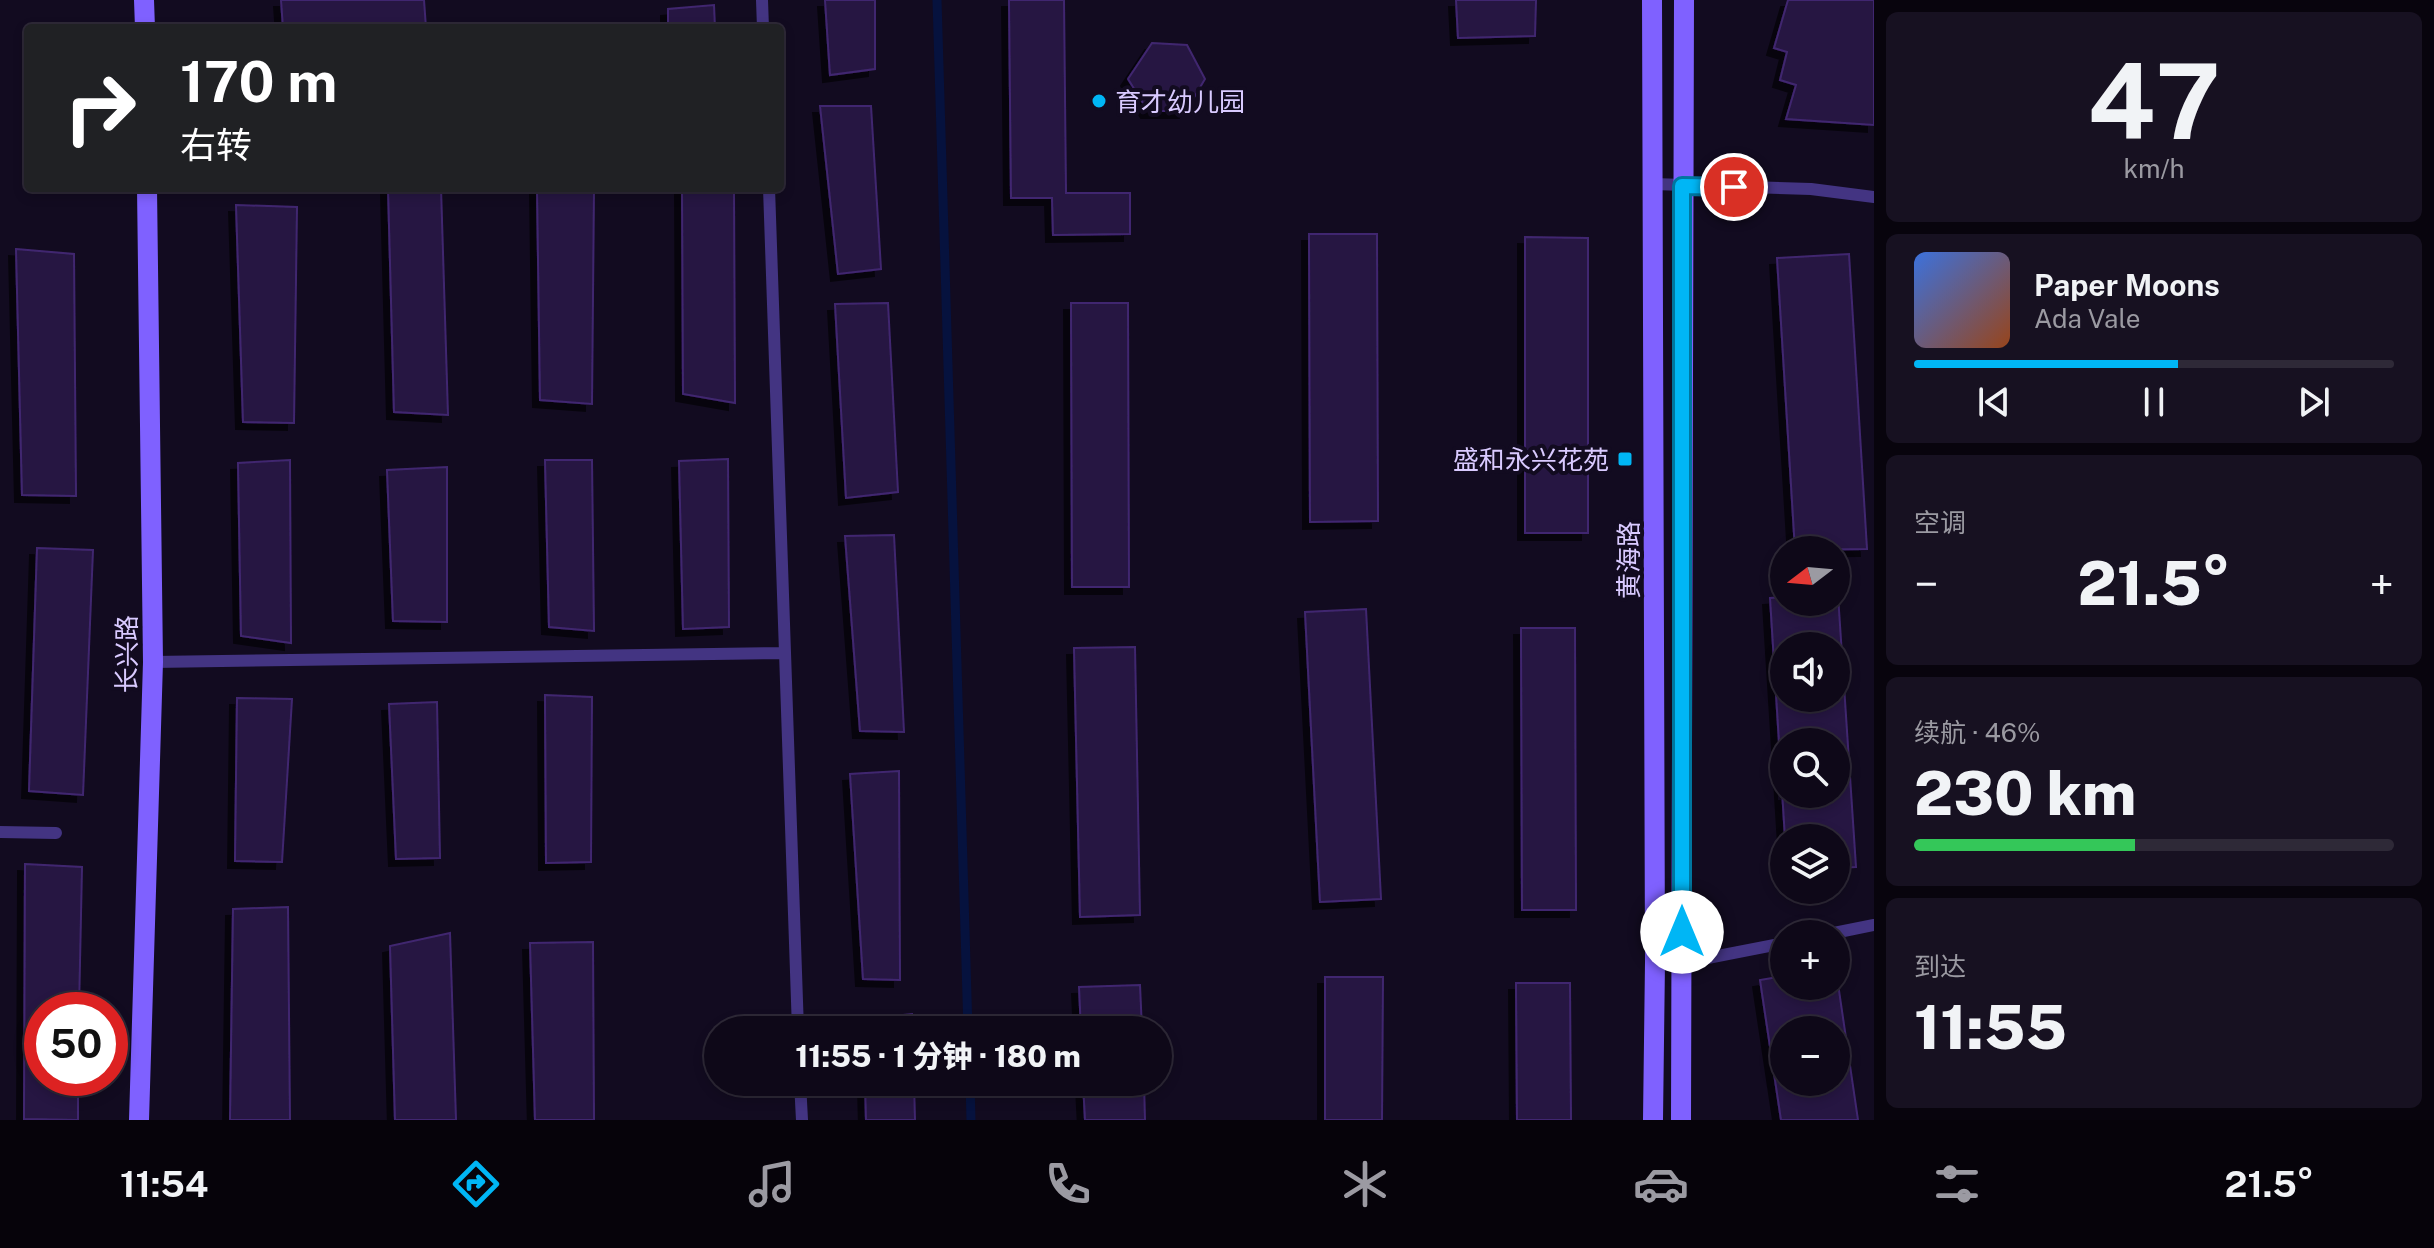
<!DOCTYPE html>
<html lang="zh">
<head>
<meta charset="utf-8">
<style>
  :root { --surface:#0e0818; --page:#171121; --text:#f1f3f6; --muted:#9b9aa2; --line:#2e2937; --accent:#00b6f5 }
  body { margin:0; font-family:"Public Sans","Noto Sans SC",sans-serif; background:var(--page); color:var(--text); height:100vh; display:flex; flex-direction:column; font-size:30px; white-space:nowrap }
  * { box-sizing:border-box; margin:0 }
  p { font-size:26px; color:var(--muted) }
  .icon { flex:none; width:44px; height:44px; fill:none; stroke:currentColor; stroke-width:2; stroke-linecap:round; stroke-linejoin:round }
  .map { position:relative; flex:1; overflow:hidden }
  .panel { display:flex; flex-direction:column; gap:12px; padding:12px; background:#08040d; width:560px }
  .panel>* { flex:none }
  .top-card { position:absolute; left:24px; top:24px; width:760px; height:168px; border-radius:8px; box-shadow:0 4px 12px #0003,0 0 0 2px var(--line); background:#202124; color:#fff; overflow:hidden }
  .needle { width:52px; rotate:254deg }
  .tools { position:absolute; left:1770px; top:536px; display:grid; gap:16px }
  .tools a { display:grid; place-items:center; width:80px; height:80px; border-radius:50%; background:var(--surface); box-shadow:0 4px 12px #0003,0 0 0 2px var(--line); font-size:40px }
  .speed { position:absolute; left:24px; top:992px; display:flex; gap:16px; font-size:40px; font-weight:700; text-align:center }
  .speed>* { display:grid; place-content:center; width:104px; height:104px; border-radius:50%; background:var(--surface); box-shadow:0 4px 12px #0003,0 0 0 2px var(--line); line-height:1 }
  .speed .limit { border:12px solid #d22; background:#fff; color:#111 }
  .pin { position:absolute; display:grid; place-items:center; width:68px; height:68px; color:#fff; margin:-34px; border:4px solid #fff; border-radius:50%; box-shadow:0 2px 8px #0007 }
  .me { position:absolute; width:88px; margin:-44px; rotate:0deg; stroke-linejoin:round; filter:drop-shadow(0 0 6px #0008) }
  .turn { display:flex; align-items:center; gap:28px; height:168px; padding:0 24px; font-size:36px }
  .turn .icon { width:104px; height:104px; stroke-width:2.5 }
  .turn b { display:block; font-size:56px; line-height:68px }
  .big { font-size:60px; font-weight:800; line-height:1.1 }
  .panel .tile { flex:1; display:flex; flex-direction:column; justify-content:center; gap:12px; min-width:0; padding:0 28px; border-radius:12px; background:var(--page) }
  .panel .dial { align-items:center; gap:0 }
  .dial b { font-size:104px; line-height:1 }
  .song { display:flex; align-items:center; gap:24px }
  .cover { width:96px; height:96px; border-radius:12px; background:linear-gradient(135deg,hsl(220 70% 55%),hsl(20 70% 35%)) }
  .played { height:8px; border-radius:4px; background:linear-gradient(90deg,var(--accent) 55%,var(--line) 55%) }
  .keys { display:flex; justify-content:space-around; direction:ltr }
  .heat { display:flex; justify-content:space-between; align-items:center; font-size:44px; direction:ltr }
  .charge { height:12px; border-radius:6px; background:linear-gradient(90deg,#34c759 46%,var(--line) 0) }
  .trip { position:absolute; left:704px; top:1016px; width:468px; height:80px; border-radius:40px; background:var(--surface); box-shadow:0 4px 12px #0003,0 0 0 2px var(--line); font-weight:800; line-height:80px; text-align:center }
  .dock { display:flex; height:128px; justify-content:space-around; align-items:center; background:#06030a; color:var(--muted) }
  .dock .icon { width:56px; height:56px }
  .dock .on { color:var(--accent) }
  .dock b { font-size:36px; color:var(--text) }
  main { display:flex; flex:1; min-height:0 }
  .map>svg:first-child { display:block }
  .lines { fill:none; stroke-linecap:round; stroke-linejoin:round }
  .stream { stroke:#06123e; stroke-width:9 }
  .building { fill:#261742; stroke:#41276f; stroke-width:2; fill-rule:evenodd; filter:url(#shadow) }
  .lane { stroke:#433482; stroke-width:12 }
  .secondary { stroke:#7f61ff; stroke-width:20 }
  .route-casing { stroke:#00769f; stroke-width:20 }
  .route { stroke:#00b6f5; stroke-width:14 }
  .poi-dot { fill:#00b6f5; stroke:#120b20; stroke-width:3 }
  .labels { text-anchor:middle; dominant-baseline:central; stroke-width:8; stroke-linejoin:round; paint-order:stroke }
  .poi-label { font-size:26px; fill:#d9caff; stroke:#120b20; text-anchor:start }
  .street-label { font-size:26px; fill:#d9caff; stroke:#120b20 }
</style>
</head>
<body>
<main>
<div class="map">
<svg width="1874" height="1120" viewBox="0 0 1874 1120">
  <defs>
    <filter id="shadow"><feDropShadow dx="-7" dy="7" stdDeviation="0" flood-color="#0009"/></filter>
  </defs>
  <rect width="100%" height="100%" fill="#120b20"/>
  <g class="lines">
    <path class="stream" d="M937 0 968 1030
      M970 1082 971 1120"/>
  </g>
  <path class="building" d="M281 0H424L426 28H283Z
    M825 0H875V69L830 75Z
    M1009 0H1064L1066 193H1130V234L1053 235 1052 198H1011Z
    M1456 0H1536L1535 36 1458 38Z
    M1788 0H1874V125L1786 119 1796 85 1780 80 1787 52 1774 48Z
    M714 5 715 28H668V9Z
    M1152 43 1187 45 1205 79 1186 111H1148L1128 79Z
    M820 106H871L881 269 838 274Z
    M388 188H441L448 415 394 412Z
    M537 188H594L592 404 540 400Z
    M682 188H734L735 403 683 394Z
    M236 205 297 207 294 423 243 422Z
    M1309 234H1377L1378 521 1310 522Z
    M1525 237 1588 238V533H1525Z
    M16 249 74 254 76 496 22 495Z
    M1849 254 1867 549 1795 550 1777 258Z
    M888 303 898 492 846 498 835 304Z
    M1071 303H1128L1129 587H1072Z
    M728 459 729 627 683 629 679 461Z
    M290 460 291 643 241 636 238 463Z
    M545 460H592L594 631 549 627Z
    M447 467V622L393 621 387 470Z
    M894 535 904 732 860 731 845 536Z
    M37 548 93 550 83 795 29 791Z
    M1836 595H1838L1856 867 1836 868V838H1785L1770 598 1784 597V602H1836ZM1784 646H1836V698H1784ZM1784 742H1836V794H1784Z
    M1366 609 1381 899 1320 902 1305 612Z
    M1521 628H1575L1576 910H1522Z
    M1135 647 1140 915 1080 917 1074 648Z
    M545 695 592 697 591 862 546 863Z
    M237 698 292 699 282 862 235 861Z
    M437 702 440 858 396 859 389 704Z
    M899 771 900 980 863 979 850 774Z
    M25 864 82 867 79 1010H42V1078H78V1120L24 1119Z
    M288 907 290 1120H230L233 909Z
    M450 933 456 1120H395L390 946Z
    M593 942 594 1120H535L530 943Z
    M1836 970 1858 1120H1781L1760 980 1784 976V986H1836ZM1784 1030H1836V1082H1784Z
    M1325 977H1383L1382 1120H1325Z
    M1516 983H1570L1571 1120H1517Z
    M1140 985 1142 1030H1081L1079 987Z
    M912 1014 913 1030H863L862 1019Z
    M865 1082H914L915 1120H866Z
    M1083 1082H1144L1145 1120H1085Z"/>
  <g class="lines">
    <path class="lane" d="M762 0 763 28
      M1653 184 1811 189 1874 197
      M769 188 798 1030
      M153 662 785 653
      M0 832 56 833
      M1829 934 1874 925
      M1655 962 1682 963 1784 943
      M800 1082 802 1120"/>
    <path class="secondary" d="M144 0 145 28
      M1652 0 1655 962 1653 1120
      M139 1120 153 662 147 188
      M1681 1120 1684 0"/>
  </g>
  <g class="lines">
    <defs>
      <path id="route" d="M1682 932V186L1734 187"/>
    </defs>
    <use href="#route" class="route-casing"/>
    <use href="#route" class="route"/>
  </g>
  <g class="poi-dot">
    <circle cx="1099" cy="101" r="8"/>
    <rect x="1617" y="451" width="16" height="16" rx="4"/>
  </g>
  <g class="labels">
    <g class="poi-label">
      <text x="1115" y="101">育才幼儿园</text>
      <text x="1609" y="459" text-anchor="end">盛和永兴花苑</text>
    </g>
    <g class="street-label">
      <text transform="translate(1628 560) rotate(-90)">黄海路</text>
      <text transform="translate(126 654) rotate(-90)">长兴路</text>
    </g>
  </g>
</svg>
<div class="tools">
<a><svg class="needle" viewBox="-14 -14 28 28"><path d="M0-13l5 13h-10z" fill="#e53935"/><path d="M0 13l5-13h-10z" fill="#9b9aa2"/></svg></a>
<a><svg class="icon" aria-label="sound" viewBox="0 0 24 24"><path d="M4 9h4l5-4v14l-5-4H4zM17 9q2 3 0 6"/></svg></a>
<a><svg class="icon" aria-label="search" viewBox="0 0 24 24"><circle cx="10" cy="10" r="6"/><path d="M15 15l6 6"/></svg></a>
<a><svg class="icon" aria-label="layers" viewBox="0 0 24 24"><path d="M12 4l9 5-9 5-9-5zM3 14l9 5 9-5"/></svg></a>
<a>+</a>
<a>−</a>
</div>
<div class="speed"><div class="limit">50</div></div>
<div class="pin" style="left:1734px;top:187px;background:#d93025"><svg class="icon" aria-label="arrive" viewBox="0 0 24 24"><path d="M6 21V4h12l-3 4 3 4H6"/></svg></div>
<svg class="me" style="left:1682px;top:932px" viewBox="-20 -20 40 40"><circle r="19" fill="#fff"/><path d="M0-13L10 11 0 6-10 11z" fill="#00b6f5"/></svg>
<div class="trip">11:55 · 1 分钟 · 180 m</div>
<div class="top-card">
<div class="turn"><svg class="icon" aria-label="right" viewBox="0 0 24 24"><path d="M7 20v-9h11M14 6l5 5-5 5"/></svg><div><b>170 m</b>右转</div></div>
</div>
</div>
<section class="panel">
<div class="tile dial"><b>47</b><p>km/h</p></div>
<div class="tile">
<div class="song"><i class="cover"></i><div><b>Paper Moons</b><p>Ada Vale</p></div></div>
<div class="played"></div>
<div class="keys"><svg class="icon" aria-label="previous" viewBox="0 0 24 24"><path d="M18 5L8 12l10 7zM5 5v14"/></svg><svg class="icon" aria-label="pause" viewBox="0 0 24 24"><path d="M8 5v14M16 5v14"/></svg><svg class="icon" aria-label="next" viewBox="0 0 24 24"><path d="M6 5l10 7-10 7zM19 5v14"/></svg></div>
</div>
<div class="tile"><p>空调</p>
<div class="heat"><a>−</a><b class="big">21.5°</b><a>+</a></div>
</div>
<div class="tile"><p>续航 · 46%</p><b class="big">230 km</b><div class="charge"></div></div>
<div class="tile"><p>到达</p><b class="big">11:55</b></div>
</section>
</main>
<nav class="dock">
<b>11:54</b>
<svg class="icon on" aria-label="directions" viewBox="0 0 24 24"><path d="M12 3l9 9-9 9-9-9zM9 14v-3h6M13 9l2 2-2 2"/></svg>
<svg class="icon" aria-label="music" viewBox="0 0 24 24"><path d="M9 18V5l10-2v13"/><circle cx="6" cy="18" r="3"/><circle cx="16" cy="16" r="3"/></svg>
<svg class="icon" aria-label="phone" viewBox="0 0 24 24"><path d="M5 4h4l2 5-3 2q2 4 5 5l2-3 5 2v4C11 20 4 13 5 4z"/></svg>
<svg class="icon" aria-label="climate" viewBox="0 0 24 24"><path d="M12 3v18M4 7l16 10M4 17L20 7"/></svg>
<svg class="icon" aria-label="car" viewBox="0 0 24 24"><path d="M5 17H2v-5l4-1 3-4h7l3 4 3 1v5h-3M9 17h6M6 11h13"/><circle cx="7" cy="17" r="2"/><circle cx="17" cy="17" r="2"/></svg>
<svg class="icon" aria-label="filters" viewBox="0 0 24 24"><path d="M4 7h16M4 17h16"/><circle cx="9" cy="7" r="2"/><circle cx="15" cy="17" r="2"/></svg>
<b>21.5°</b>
</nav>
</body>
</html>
